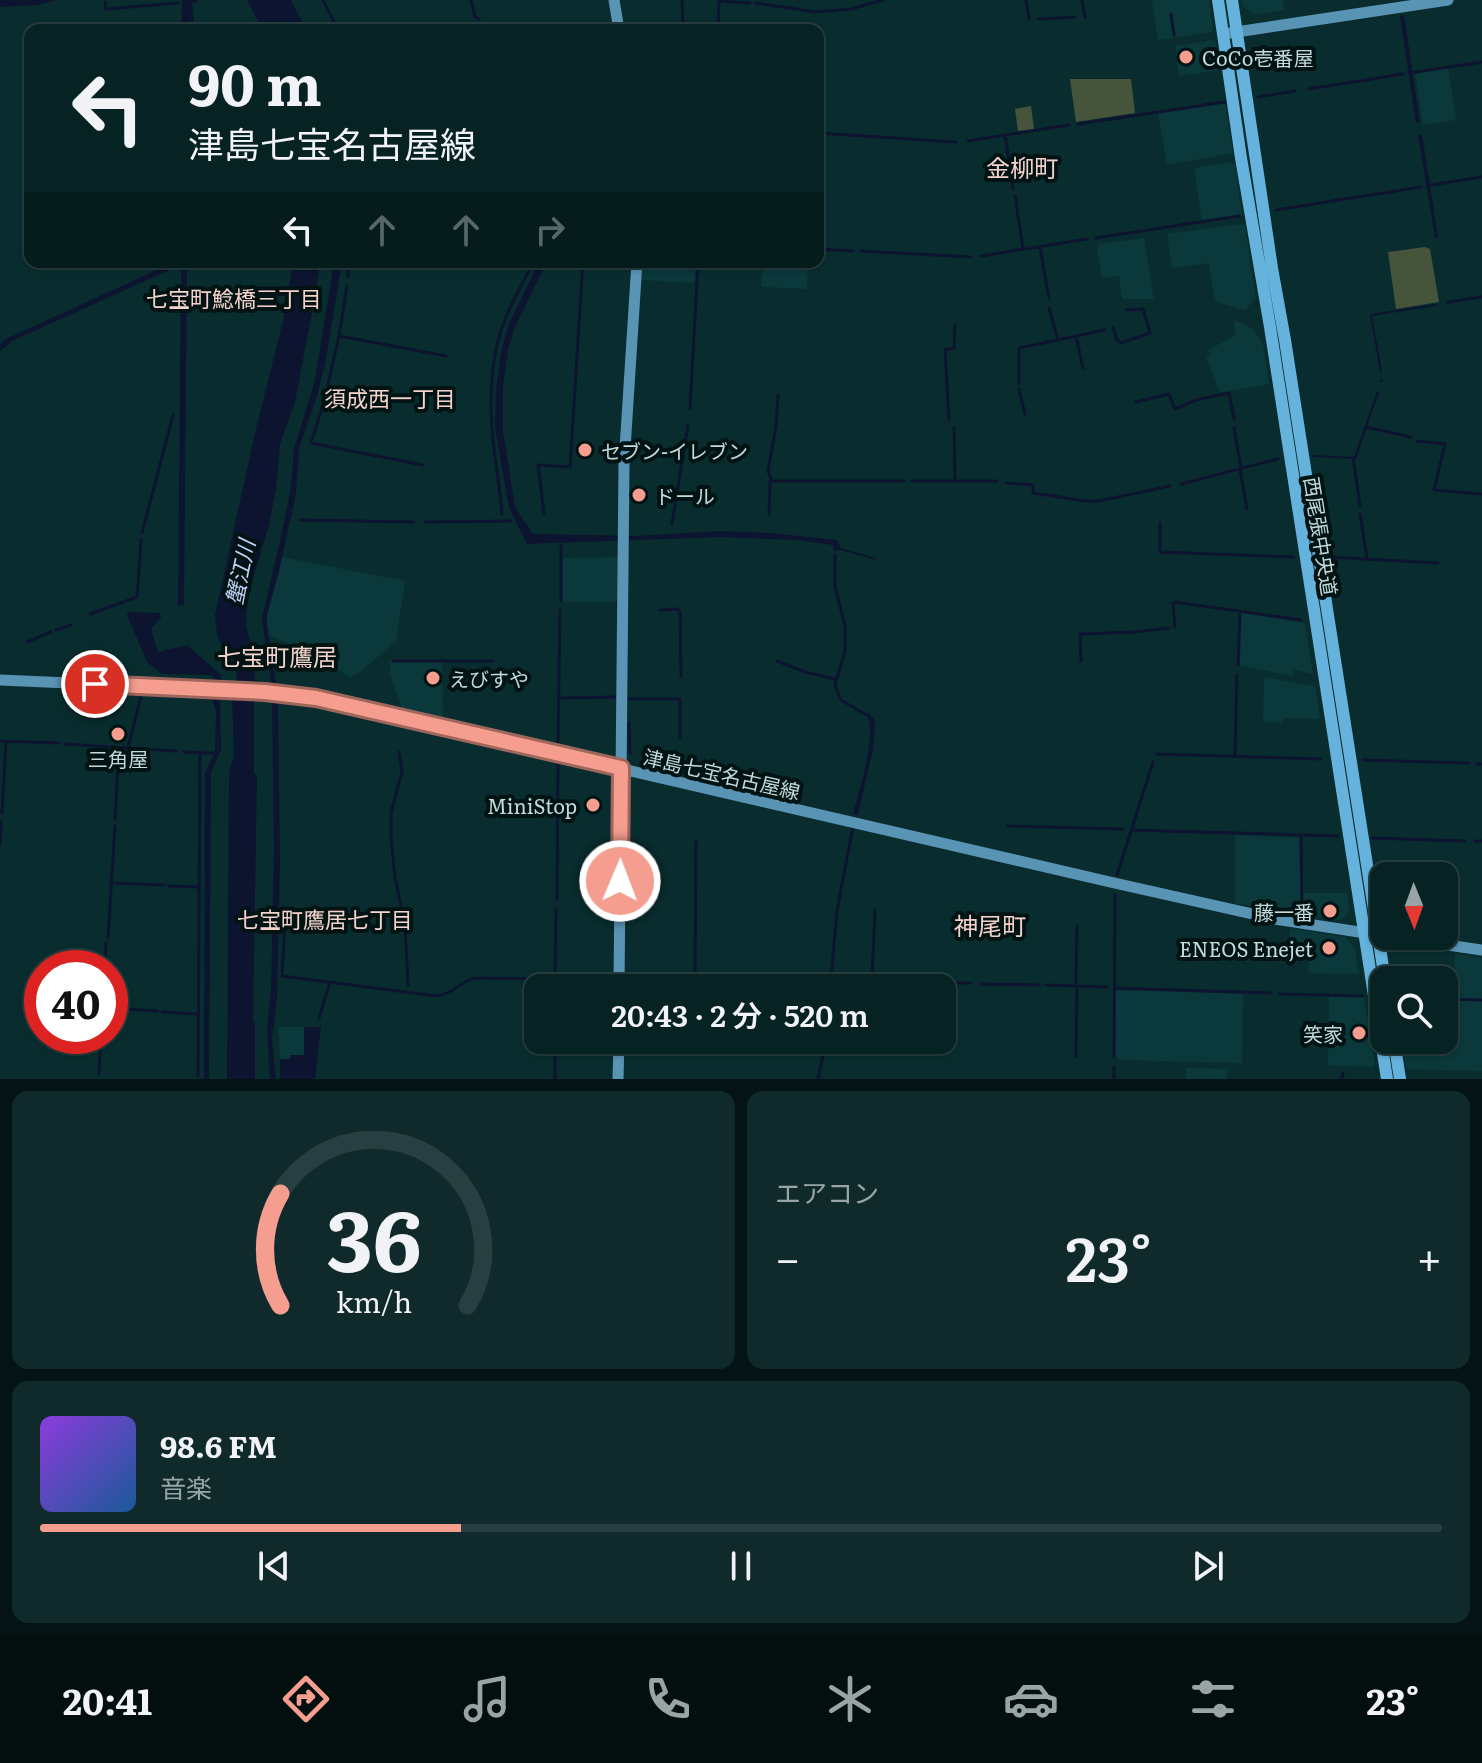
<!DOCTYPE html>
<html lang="ja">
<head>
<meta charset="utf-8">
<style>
  :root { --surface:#072223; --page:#102a2b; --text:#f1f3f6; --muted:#98a4a6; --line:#283f41; --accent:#f59d8e }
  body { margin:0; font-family:Literata,"Noto Sans JP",serif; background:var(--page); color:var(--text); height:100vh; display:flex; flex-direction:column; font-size:30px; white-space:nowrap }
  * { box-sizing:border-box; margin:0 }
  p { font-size:26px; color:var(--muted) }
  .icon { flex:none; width:44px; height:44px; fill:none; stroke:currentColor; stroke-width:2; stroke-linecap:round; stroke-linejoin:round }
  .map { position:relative; height:1079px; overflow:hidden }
  .sheet { display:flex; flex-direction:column; gap:12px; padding:12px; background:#041313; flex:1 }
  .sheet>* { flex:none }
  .banner { position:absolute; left:24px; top:24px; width:800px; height:244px; border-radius:16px; box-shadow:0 2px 6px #0004,0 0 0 2px var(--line); background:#072223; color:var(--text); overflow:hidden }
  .needle { width:52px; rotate:179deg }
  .fabs { position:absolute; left:1370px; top:862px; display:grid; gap:16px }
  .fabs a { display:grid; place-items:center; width:88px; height:88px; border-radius:16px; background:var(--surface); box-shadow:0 2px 6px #0004,0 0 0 2px var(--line); font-size:40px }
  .speed { position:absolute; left:24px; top:950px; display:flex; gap:16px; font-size:40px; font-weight:700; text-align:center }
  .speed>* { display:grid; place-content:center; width:104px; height:104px; border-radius:50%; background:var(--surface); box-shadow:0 2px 6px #0004,0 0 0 2px var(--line); line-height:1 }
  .speed .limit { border:12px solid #d22; background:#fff; color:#111 }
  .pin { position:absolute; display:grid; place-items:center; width:68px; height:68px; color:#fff; margin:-34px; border:4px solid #fff; border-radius:50%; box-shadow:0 2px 8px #0007 }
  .me { position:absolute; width:88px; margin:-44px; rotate:1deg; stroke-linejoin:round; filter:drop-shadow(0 0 6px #0008) }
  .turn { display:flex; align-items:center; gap:28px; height:168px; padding:0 32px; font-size:36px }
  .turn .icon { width:104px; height:104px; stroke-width:2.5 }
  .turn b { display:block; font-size:56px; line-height:68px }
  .lanes { display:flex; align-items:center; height:76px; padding:0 32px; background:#0003; justify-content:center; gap:40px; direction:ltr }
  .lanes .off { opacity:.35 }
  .big { font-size:60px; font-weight:600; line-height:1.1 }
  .sheet .card { flex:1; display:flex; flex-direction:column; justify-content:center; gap:12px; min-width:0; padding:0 28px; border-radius:16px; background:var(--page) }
  .sheet .dial { align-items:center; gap:0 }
  .dial svg { height:208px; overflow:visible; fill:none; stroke:var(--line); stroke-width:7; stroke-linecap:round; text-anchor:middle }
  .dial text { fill:var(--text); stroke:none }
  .song { display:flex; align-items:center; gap:24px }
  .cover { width:96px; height:96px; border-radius:12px; background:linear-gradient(135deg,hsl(270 70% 55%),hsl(210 70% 35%)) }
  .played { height:8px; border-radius:4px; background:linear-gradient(90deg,var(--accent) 30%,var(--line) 30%) }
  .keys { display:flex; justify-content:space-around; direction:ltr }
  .heat { display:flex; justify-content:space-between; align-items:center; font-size:44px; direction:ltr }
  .sheet .tiles { flex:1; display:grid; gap:12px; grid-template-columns:1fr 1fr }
  .card:last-child { grid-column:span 2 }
  .trip { position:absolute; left:524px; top:974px; width:432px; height:80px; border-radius:16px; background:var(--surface); box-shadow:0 2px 6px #0004,0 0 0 2px var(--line); font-weight:600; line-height:80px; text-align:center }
  .tabs { display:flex; height:128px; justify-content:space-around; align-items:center; background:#030e0e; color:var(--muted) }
  .tabs .icon { width:56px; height:56px }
  .tabs .selected { color:var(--accent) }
  .tabs b { font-size:36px; color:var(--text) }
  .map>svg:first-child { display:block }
  .built { fill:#0a383b }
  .green { fill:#46543c }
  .water { fill:#0c1430 }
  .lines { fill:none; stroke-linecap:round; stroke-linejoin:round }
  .stream { stroke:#0c1430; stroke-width:3 }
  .secondary { stroke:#5994b5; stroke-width:11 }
  .primary { stroke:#65b3dd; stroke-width:12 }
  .route-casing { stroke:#9f665c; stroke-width:20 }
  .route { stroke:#f59d8e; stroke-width:14 }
  .poi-dot { fill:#f59d8e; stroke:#021314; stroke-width:3 }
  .labels { text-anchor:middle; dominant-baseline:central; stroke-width:8; stroke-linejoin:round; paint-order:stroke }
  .poi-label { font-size:20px; fill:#c3dadb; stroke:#021314; text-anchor:start }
  .street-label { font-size:20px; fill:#c3dadb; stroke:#021314 }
  .neighbourhood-label { font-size:22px; fill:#f5d2cc; stroke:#021314 }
  .water-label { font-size:22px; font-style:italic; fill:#c4d2f6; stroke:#021314 }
  .quarter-label { font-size:24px; fill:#f5d2cc; stroke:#021314 }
</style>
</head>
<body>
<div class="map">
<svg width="1482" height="1079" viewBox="0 0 1482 1079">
  <rect width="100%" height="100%" fill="#092d2f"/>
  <path class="built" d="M1152 0H1209L1213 29 1212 32 1158 40Z
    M1241 0H1282L1284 10 1255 15 1243 7Z
    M1212 40 1216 42 1220 70 1179 76 1175 46Z
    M1448 68 1456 120 1423 125 1415 73Z
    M1225 103 1233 153 1167 165 1158 113Z
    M1231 162 1235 166 1242 215 1202 221 1194 168Z
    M1242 224 1245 226 1256 298 1245 310 1215 302 1209 263 1172 268 1167 234Z
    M1144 238 1154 299H1122L1119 276 1102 278 1097 248 1100 244Z
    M643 262H695L694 283 642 280Z
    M763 262H808L807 289 761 287Z
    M1233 319 1253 329 1263 343 1269 384 1220 393 1206 357 1210 355 1208 350 1236 335Z
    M282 557 405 581 396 641 358 674 349 677 309 652 268 635 267 615Z
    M617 557 618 599 613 602H562V558Z
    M1241 613 1305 623 1313 674 1294 670 1293 676 1240 666Z
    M390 661H442L443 717 402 708 390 674Z
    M1264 677 1313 686 1316 689 1320 719 1283 718 1282 723 1263 722Z
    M1235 835 1301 838V914L1235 903Z
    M1303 893H1347L1350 910 1342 919 1329 920 1303 915Z
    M1290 928 1345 937 1355 949 1359 974 1308 973 1309 955H1290Z
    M1455 954 1482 958V1071L1408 1069 1406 1067 1402 1040H1444V1000L1453 999Z
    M1116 990 1243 994 1242 1063 1119 1060 1116 1056Z
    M1329 997H1364L1375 1064 1373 1067 1328 1065Z
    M278 1027H304V1055H291L290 1059H280Z
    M1186 1068 1227 1069V1079H1186Z"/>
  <path class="green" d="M1070 79H1131L1135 113 1076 122Z
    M1031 106 1034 129 1018 131 1015 109Z
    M1425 247 1430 249 1439 302 1396 309 1388 252Z"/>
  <path class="water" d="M0 0H58L38 5 0 7Z
    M182 0H197V3H192L194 21H189V30H181Z
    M247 0H291L306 30H263Z
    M1404 15 1420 123H1416L1400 16Z
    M1422 134 1438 237 1435 238 1418 135Z
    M174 262H187L184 605 178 606 181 271 178 268H174L14 340 0 351V344L6 339Z
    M293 262H320L316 291 295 402 280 444 276 489 269 525 247 599 246 626 253 653 255 680H257L254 700V774L257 775 253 1021 255 1022V1079H227L229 772 234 756 232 698 236 688 237 666 220 642 217 634 215 615 256 429 283 321Z
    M334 262H342L325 364 317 396 299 448 296 494 279 571 267 615V626L276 684H271L262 618 284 523 291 486 294 449 315 380Z
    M539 262H547L514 329 508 350 503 385V431L515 507 533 534 637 536 720 531 770 533 837 540 841 548 876 558V560L841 550 834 551 833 545 797 540 720 537 527 544 509 508 495 427 496 389 501 353 508 326Z
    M1436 304V306L1372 316 1382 371 1380 372 1370 314Z
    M1377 391 1379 392 1356 459 1313 457V455L1354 457Z
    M128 612 160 613 161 618 151 629 158 652 187 645 220 674 222 681H217L213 676 210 675 162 674 147 662 127 615Z
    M211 697H220L221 750 211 772 209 1079H204L205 773 215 752 216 711Z
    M272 703H278L280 859 277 997 272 1039 276 1079H270L267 1030 271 991 274 853Z
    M869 713 875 721 873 749 858 815 853 814C858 793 878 733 867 716Z
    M304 1027H321L315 1079H280V1059H290V1055H304Z"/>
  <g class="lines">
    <path class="stream" d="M323 0 338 30
      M471 0 475 17 479 19
      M682 0 683 30
      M1026 0 1029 19
      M1082 0 1085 17
      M719 1 750 3
      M105 2 106 9 178 3
      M756 3 816 12 851 9 883 0
      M1171 14 1174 35
      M1039 19 1075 17
      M476 30 480 26
      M718 30 719 2
      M1409 73 1482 62
      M1309 89 1403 74
      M1258 97 1295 91
      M1078 124 1225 102
      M818 133 956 142
      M1005 135 1013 189
      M968 141 1069 125
      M1430 185 1482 177
      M1015 196 1023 249
      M1276 210 1421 187
      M1096 238 1239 216
      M1040 247 1049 298
      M818 249 853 251
      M861 251 971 257
      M981 256 1087 239
      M348 277 350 262
      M1448 302 1482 297
      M1049 308 1058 340
      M1113 327 1117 340 1121 343 1150 333 1143 309 1126 310
      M339 336 446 356
      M1076 336 1083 368
      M1381 381 1382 380
      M1019 383V348L1105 330
      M328 385 339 336 347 286
      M1019 389 1025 414
      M326 395 311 443 423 465
      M1136 402 1169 394 1175 409 1196 400 1229 393 1234 419
      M690 409 698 262
      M949 420 945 349H954L955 325
      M1366 427 1411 437
      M954 428 955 480
      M1234 428 1241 469
      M1417 441 1445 444 1434 490 1482 494
      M1353 458 1360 505
      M1240 469 1247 509
      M772 481 768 471 776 426 778 395
      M912 481H997
      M1007 483 1033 485V493L1085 501H1099L1170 486
      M1181 484 1278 459
      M502 514C500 485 494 457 492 428 489 392 492 350 506 317 514 298 524 280 534 262
      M544 514 538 465 570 467 583 262
      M769 514 770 481H904
      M1360 514 1367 559
      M300 520 414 522
      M425 522 511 521
      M1160 523V552L1294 557
      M672 524 688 425
      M142 533 173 415
      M835 555V587L845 626V651L835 685 841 700 870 717
      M1329 557 1438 563
      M561 601V546
      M660 610 678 609 680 612 681 676
      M90 614 137 597 141 540
      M1174 626H1175L1173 603 1175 602 1301 620
      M56 630 71 625
      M27 642 51 632
      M393 661H493
      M777 661 805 672 835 679
      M1081 661 1080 634 1134 632 1169 628
      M1238 665 1240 613
      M559 698 616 697
      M629 699H680V738
      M629 723 630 754
      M0 741 59 743
      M558 742 560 610
      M65 744 176 751
      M128 748 141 696
      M184 752 217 753
      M399 752 402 771 391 813V835L395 878 405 924 408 986
      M1157 754 1321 759
      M1235 756 1237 675
      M1363 760 1469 763
      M1477 764H1482
      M2 813 6 742
      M115 819 119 748
      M1007 826 1123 829
      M1131 830 1338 836
      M1301 836 1302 914
      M1372 838 1465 841
      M1475 841H1482
      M0 845 1 821
      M1117 875 1153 762
      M111 883 164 885
      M169 886 197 887
      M557 900 558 761
      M285 924 282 976 436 996C452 995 459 982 475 978L821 982
      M108 938 115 826
      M105 968 106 943
      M695 972 696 840
      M555 974 556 909
      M872 979 875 910
      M826 982 835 983
      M843 982H900
      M906 983H971
      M1076 983 1077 926
      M982 984 1039 985
      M1046 985 1107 987
      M830 988 837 911 853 826
      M872 988V986
      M1115 988 1271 993
      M1280 994 1362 996
      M1444 999 1482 1000
      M110 1008 158 1011
      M162 1012 198 1014
      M319 1018 330 982
      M555 1049V1040
      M869 1052V1040
      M1076 1057 1077 989
      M1114 1057 1115 894
      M99 1074 101 1036
      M198 1076 200 752
      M555 1079V1057
      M818 1079 826 1040
      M1114 1079V1067
      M1342 1079 1343 1073"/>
    <path class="secondary" d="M614 0 619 30
      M1223 34 1448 0
      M0 680 230 690 316 698 1110 882 1275 919 1372 934
      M1386 936 1482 950
      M619 988 624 464 637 262
      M618 1079 619 1040"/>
    <path class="primary" d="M1218 0 1241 158 1270 327 1387 1079
      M1232 0 1272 268 1285 340 1385 980
      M1394 1040 1400 1079"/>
  </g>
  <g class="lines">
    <defs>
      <path id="route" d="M95 684 265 692 316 698 621 768 620 881"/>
    </defs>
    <use href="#route" class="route-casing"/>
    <use href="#route" class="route"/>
  </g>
  <g class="poi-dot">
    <circle cx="1186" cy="57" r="8"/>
    <circle cx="585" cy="450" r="8"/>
    <circle cx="639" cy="495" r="8"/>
    <circle cx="433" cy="678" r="8"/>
    <circle cx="118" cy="734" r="8"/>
    <circle cx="593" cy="805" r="8"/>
    <circle cx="1330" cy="911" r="8"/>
    <circle cx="1329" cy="948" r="8"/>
    <circle cx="1359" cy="1033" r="8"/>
  </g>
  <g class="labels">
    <g class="poi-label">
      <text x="1202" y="57">CoCo壱番屋</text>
      <text x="601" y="450">セブン-イレブン</text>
      <text x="655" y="495">ドール</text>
      <text x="449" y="678">えびすや</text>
      <text x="118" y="758" text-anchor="middle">三角屋</text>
      <text x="577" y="805" text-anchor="end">MiniStop</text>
      <text x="1314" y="911" text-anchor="end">藤一番</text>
      <text x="1313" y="948" text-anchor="end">ENEOS Enejet</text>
      <text x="1343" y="1033" text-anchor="end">笑家</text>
    </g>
    <g class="street-label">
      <text transform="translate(1322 536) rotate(81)">西尾張中央道</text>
      <text transform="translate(722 773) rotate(13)">津島七宝名古屋線</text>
    </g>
    <g class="neighbourhood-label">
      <text x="234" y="297">七宝町鯰橋三丁目</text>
      <text x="390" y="397">須成西一丁目</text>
      <text x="325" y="918">七宝町鷹居七丁目</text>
    </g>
    <g class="water-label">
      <text transform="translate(239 572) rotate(-78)">蟹江川</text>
    </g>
    <g class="quarter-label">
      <text x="1022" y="166">金柳町</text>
      <text x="277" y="655">七宝町鷹居</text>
      <text x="990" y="924">神尾町</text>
    </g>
  </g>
</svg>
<div class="fabs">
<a><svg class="needle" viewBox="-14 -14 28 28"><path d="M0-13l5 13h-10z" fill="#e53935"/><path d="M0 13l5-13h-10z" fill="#98a4a6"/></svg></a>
<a><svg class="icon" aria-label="search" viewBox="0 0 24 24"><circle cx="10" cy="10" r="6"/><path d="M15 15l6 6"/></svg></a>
</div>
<div class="speed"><div class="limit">40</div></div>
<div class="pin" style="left:95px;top:684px;background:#d93025"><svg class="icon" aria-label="arrive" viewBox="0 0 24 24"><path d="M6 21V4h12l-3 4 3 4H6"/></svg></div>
<svg class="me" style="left:620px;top:881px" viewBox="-20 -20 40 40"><circle r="17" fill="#f59d8e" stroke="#fff" stroke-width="3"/><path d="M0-11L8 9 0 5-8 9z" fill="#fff"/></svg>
<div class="trip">20:43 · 2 分 · 520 m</div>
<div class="banner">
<div class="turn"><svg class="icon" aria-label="left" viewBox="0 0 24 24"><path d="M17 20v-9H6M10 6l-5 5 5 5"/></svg><div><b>90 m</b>津島七宝名古屋線</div></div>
<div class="lanes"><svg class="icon" aria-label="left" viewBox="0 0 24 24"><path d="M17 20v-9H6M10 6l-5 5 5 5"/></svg><svg class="icon off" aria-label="ahead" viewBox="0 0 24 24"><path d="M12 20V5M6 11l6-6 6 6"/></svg><svg class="icon off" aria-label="ahead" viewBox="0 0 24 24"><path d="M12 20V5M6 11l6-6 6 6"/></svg><svg class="icon off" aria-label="right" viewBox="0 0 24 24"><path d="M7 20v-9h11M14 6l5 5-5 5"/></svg></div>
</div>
</div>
<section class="sheet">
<div class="tiles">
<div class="card dial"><svg viewBox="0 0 100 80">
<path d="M14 69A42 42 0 1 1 86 69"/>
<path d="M14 69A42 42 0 0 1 14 26" stroke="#f59d8e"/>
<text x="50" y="56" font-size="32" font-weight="700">36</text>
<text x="50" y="72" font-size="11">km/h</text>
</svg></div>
<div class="card"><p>エアコン</p>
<div class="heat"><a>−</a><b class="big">23°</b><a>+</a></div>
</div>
<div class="card">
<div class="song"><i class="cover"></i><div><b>98.6 FM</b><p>音楽</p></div></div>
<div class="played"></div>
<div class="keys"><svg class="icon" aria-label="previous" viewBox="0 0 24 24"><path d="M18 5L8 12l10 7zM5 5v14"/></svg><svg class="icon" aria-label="pause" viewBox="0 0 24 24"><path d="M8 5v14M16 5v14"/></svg><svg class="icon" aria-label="next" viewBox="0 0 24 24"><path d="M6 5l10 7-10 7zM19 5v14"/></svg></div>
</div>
</div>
</section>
<nav class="tabs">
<b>20:41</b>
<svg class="icon selected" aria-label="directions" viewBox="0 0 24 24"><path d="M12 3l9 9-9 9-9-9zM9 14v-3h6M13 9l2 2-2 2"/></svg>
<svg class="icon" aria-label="music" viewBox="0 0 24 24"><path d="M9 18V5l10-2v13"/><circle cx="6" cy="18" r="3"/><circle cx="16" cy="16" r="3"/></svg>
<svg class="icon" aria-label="phone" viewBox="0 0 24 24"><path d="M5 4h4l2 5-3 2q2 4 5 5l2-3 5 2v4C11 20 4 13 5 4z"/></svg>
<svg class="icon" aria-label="climate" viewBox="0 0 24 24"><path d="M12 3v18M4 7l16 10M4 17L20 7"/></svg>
<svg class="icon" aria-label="car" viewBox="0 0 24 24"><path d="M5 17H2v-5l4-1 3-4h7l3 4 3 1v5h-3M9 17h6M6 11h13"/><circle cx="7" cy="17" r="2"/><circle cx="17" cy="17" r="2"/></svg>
<svg class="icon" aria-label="filters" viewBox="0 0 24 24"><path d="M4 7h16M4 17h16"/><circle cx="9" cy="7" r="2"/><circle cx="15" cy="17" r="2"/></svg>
<b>23°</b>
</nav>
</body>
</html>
